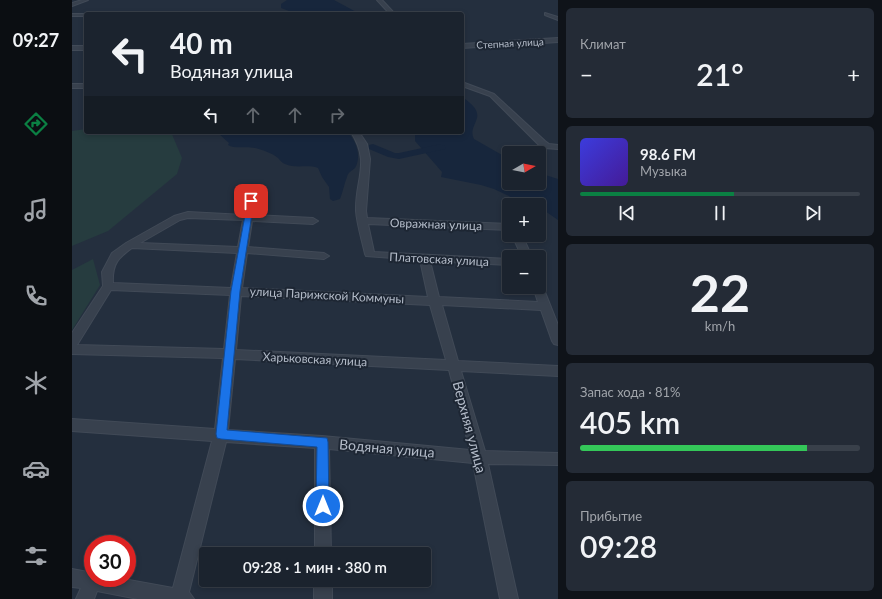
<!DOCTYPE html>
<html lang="ru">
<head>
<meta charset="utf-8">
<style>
  :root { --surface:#1b232e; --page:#242b36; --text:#f1f3f6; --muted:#a0a4aa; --line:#39404a; --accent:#0b8043 }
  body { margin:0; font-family:Lato,sans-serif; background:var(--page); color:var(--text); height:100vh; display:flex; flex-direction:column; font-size:15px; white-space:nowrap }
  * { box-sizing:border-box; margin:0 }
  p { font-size:13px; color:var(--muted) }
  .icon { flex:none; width:22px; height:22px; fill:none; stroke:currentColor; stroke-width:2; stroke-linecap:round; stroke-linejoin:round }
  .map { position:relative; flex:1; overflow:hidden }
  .sheet { display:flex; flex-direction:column; gap:8px; padding:8px; background:#0f1319; width:324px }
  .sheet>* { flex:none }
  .hud { position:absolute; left:12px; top:12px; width:380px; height:122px; border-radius:4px; box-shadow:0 2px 6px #0003,0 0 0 1px var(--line); background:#1b232e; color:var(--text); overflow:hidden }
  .needle { width:26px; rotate:81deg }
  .buttons { position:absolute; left:430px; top:146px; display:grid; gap:8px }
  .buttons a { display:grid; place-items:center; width:44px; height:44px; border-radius:4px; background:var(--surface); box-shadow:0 2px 6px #0003,0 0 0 1px var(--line); font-size:20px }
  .speed { position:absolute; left:12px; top:535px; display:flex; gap:8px; font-size:20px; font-weight:700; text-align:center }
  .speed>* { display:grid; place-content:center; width:52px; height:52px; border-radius:50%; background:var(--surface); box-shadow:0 2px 6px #0003,0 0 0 1px var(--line); line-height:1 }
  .speed .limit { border:6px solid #d22; background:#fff; color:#111 }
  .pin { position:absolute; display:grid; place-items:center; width:34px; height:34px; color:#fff; margin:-17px; border-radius:8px; box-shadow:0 2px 6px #0006 }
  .me { position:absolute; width:44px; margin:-22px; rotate:0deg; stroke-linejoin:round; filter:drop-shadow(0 0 3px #0008) }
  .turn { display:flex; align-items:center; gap:14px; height:84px; padding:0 20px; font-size:18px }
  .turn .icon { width:52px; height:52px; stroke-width:2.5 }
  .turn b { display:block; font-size:28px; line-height:34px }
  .lanes { display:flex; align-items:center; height:38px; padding:0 20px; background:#0003; justify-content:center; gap:20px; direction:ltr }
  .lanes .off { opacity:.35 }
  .big { font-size:30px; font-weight:600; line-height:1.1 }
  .sheet .card { flex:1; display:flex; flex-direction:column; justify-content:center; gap:6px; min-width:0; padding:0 14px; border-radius:6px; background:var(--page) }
  .sheet .dial { align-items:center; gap:0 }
  .dial b { font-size:52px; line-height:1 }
  .song { display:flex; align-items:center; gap:12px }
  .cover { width:48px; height:48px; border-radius:6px; background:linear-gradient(135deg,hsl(240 70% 55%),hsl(260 70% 35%)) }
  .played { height:4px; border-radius:2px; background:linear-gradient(90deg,var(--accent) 55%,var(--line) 55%) }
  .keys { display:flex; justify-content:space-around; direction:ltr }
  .heat { display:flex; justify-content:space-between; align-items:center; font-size:22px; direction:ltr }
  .charge { height:6px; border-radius:3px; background:linear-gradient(90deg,#34c759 81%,var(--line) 0) }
  .trip { position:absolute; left:127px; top:547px; width:232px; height:40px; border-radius:4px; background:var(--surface); box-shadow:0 2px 6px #0003,0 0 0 1px var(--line); font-weight:600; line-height:40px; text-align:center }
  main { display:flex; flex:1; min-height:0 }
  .menu { display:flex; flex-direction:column; width:72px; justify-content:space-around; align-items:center; background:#0b0e12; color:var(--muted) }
  .menu .icon { width:28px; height:28px }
  .menu .selected { color:var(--accent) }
  .menu b { font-size:18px; color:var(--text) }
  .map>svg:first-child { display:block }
  .green { fill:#263c3f }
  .water { fill:#17263c }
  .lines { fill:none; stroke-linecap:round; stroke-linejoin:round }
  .river { fill:#17263c; fill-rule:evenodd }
  .minor-casing { stroke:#414a57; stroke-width:2 }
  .minor { fill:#38414e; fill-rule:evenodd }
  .route { fill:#1a73e8; stroke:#114b97 }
  .labels { text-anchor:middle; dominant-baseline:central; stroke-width:4; stroke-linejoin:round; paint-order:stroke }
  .far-street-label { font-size:10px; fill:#b4bcc9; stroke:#1d2633 }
  .street-label { font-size:12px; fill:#b4bcc9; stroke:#1d2633 }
  .near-street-label { font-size:14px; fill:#b4bcc9; stroke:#1d2633 }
</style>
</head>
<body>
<main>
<nav class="menu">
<b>09:27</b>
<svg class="icon selected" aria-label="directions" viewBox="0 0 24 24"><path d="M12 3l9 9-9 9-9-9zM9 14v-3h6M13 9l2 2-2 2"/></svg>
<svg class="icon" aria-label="music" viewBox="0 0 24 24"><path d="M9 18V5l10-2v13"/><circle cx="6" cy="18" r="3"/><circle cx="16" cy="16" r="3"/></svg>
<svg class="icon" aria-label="phone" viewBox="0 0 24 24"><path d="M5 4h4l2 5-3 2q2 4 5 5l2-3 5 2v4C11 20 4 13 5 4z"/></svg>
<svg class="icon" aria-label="climate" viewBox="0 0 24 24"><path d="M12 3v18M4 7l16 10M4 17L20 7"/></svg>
<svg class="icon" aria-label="car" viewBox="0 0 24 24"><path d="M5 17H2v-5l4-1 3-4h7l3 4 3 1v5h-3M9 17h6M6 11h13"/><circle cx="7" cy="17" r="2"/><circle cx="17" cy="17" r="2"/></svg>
<svg class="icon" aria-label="filters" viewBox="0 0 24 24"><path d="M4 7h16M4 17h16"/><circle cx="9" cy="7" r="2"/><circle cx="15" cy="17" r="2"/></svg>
</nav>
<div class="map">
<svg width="486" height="599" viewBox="0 0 486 599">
  <rect width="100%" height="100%" fill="#242f3e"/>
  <path class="green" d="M14 129V132H99L110 158 105 174 36 231 0 246V131Z
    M21 259 28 285 0 330V270Z"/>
  <path class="water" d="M215 0H262L288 14H225L209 8V4Z
    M390 97C421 117 394 123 402 139L437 159V183H467V173L486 179V220L473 211V207L469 203 443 199 422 189 409 185 369 177 370 172 343 141V132H390Z
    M148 132H275C284 139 290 157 283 168 280 171 276 172 275 177 272 184 271 192 268 199L261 201 258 199 257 187 250 177 246 168C236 164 224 169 213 164 210 163 208 160 206 158 200 153 191 150 183 148 175 146 162 149 156 145L157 143 147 134Z"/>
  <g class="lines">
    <path class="river" d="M301 144 323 153H327L369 144 374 147 373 149 327 159 316 157 297 149 296 147 297 145Z"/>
    <defs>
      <path id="minor" d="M10 0H16L0 6V3Z
        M305 0H310L323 14H318Z
        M473 13 486 17V20L473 15Z
        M0 14H16H14V16H0Z
        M486 38V42L390 48V44Z
        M0 46H14V50H0Z
        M390 82 422 94 473 141 477 144 486 145V149L472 148 467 145 418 96 390 86Z
        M0 84H14V88H0Z
        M279 132H287L295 144 298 159 294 211 295 218 437 224V230L296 224 302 252 437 259V265L358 261 367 297 466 302 461 287H467V284L471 287 486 325V345L482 344 480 341 469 310 370 305 386 361 486 366V376L389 371 413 451 486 453V465L416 464 446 599H428L401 463 257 449 259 554H243V448L154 442 117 592 122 599H66L25 591 22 599H4L9 588 0 587V569L21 573V578H46L101 588 140 441 0 431V419L143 429 151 358 0 354V333L31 286 30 272 40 253 54 243 102 216 116 212 172 215 175 201 179 198 183 201 181 215 241 218 246 221 241 224 180 221 176 247 252 253 257 256 252 259 175 253 170 288 356 297 348 260 294 256 293 254C290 240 285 225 284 211 283 179 299 163 279 132ZM116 218 171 220 166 247 68 243 108 220ZM60 248 165 253 159 288 41 283C40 264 46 258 60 248ZM39 290 158 295 152 349 5 345ZM169 296 358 305 374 360 164 350ZM163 359 377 370 398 450 250 436 156 430Z
        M440 235H450L460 257H450Z
        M242 580H260V599H242Z"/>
    </defs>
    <use href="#minor" class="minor-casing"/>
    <use href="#minor" class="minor"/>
  </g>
  <path class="route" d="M176 199H179L182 201 168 291 155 430 255 438 256 442 257 506 255 510 251 512 246 510 244 506 245 447 149 439 145 438 144 434 159 291Z"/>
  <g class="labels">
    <g class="far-street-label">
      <text transform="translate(438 43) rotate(-3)">Степная улица</text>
    </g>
    <g class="street-label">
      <text transform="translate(364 224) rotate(2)">Овражная улица</text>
      <text transform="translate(367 259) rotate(3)">Платовская улица</text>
      <text transform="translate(255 295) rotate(3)">улица Парижской Коммуны</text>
      <text transform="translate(243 359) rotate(3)">Харьковская улица</text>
    </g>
    <g class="near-street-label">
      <text transform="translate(398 427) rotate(75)">Верхняя улица</text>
      <text transform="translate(315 448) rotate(5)">Водяная улица</text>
    </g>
  </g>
</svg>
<div class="buttons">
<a><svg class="needle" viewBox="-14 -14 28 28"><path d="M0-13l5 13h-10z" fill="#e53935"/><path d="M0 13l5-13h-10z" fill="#a0a4aa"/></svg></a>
<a>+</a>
<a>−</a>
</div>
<div class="speed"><div class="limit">30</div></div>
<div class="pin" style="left:179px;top:201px;background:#d93025"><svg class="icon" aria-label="arrive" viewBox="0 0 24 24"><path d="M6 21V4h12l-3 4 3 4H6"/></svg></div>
<svg class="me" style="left:251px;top:506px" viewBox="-20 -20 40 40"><circle r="17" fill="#1a73e8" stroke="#fff" stroke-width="3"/><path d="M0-11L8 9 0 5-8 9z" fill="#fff"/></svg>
<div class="trip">09:28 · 1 мин · 380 m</div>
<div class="hud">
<div class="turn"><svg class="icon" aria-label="left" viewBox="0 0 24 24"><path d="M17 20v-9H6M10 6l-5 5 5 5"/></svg><div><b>40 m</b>Водяная улица</div></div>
<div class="lanes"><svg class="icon" aria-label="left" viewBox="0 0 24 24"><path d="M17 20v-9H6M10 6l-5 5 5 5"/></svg><svg class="icon off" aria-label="ahead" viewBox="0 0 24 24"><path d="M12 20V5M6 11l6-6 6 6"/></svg><svg class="icon off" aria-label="ahead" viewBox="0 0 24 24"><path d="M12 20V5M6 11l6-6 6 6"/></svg><svg class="icon off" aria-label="right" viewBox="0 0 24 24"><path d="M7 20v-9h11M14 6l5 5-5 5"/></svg></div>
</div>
</div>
<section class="sheet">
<div class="card"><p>Климат</p>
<div class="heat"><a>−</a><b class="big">21°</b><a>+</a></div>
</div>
<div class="card">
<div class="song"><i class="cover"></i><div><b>98.6 FM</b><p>Музыка</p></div></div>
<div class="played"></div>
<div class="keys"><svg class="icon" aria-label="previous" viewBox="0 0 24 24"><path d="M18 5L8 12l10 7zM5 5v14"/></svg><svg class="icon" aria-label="pause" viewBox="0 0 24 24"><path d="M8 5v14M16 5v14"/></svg><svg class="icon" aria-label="next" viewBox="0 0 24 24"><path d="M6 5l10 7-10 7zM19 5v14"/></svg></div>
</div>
<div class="card dial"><b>22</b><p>km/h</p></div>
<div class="card"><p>Запас хода · 81%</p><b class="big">405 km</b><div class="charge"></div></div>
<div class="card"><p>Прибытие</p><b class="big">09:28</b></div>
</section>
</main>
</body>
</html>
